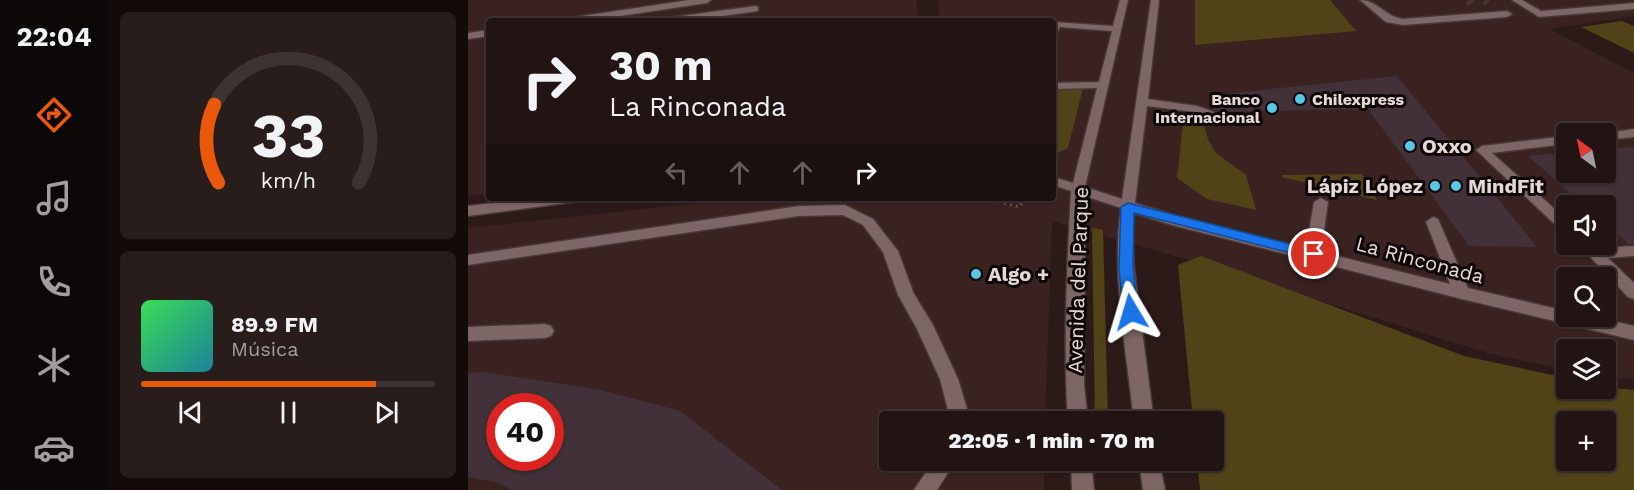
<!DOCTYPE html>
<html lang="es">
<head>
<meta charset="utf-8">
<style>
  :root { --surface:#211413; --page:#291d1c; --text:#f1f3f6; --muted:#a29ea0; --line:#3e3333; --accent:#ea580c }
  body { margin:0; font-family:"Work Sans",sans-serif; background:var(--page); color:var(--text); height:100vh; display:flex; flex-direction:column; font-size:22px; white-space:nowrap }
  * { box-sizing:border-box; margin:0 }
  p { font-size:20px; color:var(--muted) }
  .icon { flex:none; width:33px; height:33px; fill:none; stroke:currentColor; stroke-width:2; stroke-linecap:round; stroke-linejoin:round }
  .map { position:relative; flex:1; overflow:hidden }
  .panel { display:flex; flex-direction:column; gap:12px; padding:12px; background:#120b0a; width:360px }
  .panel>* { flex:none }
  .top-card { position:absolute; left:18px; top:18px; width:570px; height:183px; border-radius:6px; box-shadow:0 2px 4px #0004,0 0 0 2px var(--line); background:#211413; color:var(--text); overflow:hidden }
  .needle { width:39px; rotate:327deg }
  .buttons { position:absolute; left:1088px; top:123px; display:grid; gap:12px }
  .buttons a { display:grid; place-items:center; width:60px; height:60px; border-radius:6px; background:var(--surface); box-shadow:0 2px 4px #0004,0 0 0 2px var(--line); font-size:30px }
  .speed { position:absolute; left:18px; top:393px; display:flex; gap:12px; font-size:30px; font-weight:700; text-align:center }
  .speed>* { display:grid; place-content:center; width:78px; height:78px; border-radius:50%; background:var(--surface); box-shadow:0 2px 4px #0004,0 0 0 2px var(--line); line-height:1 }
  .speed .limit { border:9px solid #d22; background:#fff; color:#111 }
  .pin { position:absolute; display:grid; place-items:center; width:51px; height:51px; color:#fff; margin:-26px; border:3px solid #fff; border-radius:50%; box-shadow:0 2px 6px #0007 }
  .me { position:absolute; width:66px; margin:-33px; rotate:353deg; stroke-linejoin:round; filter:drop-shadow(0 0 4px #0008) }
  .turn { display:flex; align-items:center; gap:21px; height:126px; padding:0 24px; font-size:27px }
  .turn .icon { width:78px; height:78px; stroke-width:2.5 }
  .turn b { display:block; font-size:42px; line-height:51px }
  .lanes { display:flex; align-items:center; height:57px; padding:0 24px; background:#0003; justify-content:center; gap:30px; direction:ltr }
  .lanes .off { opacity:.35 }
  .panel .widget { flex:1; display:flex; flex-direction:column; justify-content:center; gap:9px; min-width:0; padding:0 21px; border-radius:9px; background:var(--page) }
  .panel .dial { align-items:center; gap:0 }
  .dial svg { height:156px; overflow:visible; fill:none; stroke:var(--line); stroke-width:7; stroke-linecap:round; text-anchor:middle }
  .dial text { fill:var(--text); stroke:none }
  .song { display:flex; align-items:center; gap:18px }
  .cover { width:72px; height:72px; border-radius:9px; background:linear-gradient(135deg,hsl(130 70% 55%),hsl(190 70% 35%)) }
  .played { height:6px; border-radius:3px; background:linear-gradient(90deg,var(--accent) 80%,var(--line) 80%) }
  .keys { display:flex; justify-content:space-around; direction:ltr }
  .trip { position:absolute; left:411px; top:411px; width:345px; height:60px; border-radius:6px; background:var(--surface); box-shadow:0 2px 4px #0004,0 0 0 2px var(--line); font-weight:800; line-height:60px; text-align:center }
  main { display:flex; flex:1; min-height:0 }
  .tabs { display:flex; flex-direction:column; width:108px; justify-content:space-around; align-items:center; background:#0d0808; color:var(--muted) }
  .tabs .icon { width:42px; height:42px }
  .tabs .current { color:var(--accent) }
  .tabs b { font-size:27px; color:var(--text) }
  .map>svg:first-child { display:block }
  .built { fill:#3a2221; fill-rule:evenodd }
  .green { fill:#514218; fill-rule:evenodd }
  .building { fill:#423139; fill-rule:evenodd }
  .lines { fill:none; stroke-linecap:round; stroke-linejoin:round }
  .minor-tunnel { stroke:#483636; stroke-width:10; stroke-dasharray:10 5; stroke-linecap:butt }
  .minor-casing { stroke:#453837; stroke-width:3 }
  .path { stroke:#6a5a59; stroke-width:4; stroke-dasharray:1.5 4.5; stroke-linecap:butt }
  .minor { fill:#7d6665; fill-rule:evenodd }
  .route { fill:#1a73e8; stroke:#114b97; stroke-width:1.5 }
  .poi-dot { fill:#59c8e4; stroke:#0e0707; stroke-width:2 }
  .labels { text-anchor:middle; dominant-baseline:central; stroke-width:6; stroke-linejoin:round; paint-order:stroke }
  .far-poi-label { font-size:16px; font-weight:bold; fill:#e5d8d7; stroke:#0e0707; text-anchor:end }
  .poi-label { font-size:20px; font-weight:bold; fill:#e5d8d7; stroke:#0e0707; text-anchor:start }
  .street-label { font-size:20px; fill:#e5d8d7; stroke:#0e0707 }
</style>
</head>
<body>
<main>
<nav class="tabs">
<b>22:04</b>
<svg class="icon current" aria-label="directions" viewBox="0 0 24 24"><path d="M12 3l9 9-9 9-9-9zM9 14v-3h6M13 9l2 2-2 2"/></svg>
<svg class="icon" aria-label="music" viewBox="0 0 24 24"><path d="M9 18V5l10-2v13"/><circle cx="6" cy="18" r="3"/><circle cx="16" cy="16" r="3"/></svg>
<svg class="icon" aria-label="phone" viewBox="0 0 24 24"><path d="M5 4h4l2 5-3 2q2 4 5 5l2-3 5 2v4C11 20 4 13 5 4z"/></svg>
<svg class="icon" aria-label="climate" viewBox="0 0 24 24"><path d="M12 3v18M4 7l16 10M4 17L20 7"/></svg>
<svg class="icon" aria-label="car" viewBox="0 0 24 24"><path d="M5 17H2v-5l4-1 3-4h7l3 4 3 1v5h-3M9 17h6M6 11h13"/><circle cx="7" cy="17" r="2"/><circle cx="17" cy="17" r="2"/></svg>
</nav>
<section class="panel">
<div class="widget dial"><svg viewBox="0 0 100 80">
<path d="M14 69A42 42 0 1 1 86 69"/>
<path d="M14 69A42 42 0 0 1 12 29" stroke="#ea580c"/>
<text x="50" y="56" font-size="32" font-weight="700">33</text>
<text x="50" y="72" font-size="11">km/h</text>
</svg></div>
<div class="widget">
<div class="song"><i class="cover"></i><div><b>89.9 FM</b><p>Música</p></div></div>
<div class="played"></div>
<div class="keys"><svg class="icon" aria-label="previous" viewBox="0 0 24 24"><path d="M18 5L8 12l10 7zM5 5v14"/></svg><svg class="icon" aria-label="pause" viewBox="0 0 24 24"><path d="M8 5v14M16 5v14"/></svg><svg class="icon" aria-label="next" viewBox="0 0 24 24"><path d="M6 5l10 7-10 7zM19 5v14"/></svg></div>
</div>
</section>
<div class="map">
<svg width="1166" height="490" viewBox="0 0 1166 490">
  <rect width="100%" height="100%" fill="#2c1a19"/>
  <path class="built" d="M0 0H448L451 21H21V194L0 196Z
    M470 0H1166V16L1081 29 1166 73V379L1137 378V350H1098V370L1020 353 714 258 584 221 577 421 422 422V460L576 461V490H0V228L279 198H585V21H472ZM1098 134H1137V172H1098ZM1098 206H1137V244H1098ZM1098 278H1137V316H1098ZM32 406H82V458H32Z"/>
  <path class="green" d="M727 0H862L888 31 727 45Z
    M1154 21 1166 26V53L1113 27Z
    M615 88 600 148 585 155V99L590 89Z
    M716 114 734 118 740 139 748 153 778 175 788 210 739 199 709 178Z
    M894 174 909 200 814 177V175Z
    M624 228 635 230 640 421H627Z
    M733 256 996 356 1098 378V388L1137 387 1166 390V490H732L729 461 746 460V422L725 421 710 265ZM1098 422H1137V460H1098Z"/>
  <path class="building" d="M929 76 1002 165 1069 247 1001 246 900 109 753 112 746 110 745 95Z
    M1166 147V244H1161L1137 223V206H1117L1060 156 1098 152V172H1137V149Z
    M15 372 129 389 212 411 314 490H43L28 482 0 477V373ZM32 406H82V458H32Z"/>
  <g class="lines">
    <path class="minor-tunnel" d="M1001 0 1004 3
      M1018 0 1020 2"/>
    <defs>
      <path id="minor" d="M221 0H243L239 3 119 21H96L101 18Z
        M652 0H660L617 187 654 199 683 0H691L680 99 729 106 760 117 754 121 727 112 679 106 667 203 708 216 838 249 846 202 853 198 860 202 853 252 982 284 958 222 965 217 970 219 1000 288 1098 311V316H1123L1166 326V340L994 299 704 225 666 213 664 230 666 268 686 422H666C659 354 643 275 653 208L617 196 616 385 620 422H600C595 345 599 268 603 191L585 185V177L605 183 629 88 585 89V83L631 82 644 31 592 27 588 35 585 36V22L645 26Z
        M892 0C909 0 918 17 935 19L1039 11 1044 14 1039 17 935 25 918 22Z
        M1044 0H1054L1073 11 1166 3V9L1071 17Z
        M287 6 290 7V11L219 21 201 20 206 17Z
        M21 30V36L0 39V33Z
        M1166 129V137L1137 140V134H1133Z
        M1098 136V144L1024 153 1098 219V232L1093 230 1008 150 1014 146Z
        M69 198H112L105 202 0 216V206Z
        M377 205 405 219 430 251 446 294 465 325 490 379 503 422H483L472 379 448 327 430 295 415 252 395 225 375 215 331 216 0 265V255L331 206Z
        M1110 244H1126L1131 248 1166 246V256L1140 258 1166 283V299L1160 297Z
        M77 324 83 326 86 331 83 336 77 338 0 341V327Z
        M466 460H488L469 490H446Z
        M603 460H623L626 490H604Z
        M671 460H691L697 490H675Z"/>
    </defs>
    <use href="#minor" class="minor-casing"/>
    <path class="path" d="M519 198 551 207 558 198"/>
    <use href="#minor" class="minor"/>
  </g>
  <path class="route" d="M660 203 846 250 852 254 846 259 666 213 665 268 670 312 668 316H657L655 312 651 268 653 207Z"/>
  <g class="poi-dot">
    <circle cx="832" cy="99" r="6"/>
    <circle cx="804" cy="108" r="6"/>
    <circle cx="942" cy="146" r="6"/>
    <circle cx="967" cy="186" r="6"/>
    <circle cx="988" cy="186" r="6"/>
    <circle cx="508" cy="274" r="6"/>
  </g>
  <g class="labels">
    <g class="far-poi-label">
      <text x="792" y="99">Banco<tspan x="792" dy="18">Internacional</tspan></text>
      <text x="844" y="99" text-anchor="start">Chilexpress</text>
    </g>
    <g class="poi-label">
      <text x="954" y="146">Oxxo</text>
      <text x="955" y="186" text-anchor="end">Lápiz López</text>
      <text x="1000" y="186">MindFit</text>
      <text x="520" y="274">Algo +</text>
    </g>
    <g class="street-label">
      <text transform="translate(952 260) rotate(15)">La Rinconada</text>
      <text transform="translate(610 280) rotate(-88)">Avenida del Parque</text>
    </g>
  </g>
</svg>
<div class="buttons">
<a><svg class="needle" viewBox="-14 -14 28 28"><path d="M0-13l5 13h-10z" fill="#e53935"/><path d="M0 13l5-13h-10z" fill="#a29ea0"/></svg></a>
<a><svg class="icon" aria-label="sound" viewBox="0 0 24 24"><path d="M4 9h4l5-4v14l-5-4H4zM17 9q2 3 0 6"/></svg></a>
<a><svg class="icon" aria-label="search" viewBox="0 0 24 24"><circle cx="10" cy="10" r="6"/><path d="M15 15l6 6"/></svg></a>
<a><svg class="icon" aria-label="layers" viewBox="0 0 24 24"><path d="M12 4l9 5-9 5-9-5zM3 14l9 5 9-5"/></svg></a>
<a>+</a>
</div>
<div class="speed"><div class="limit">40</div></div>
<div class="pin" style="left:846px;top:254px;background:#d93025"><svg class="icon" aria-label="arrive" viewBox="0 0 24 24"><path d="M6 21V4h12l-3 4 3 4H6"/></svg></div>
<svg class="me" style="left:663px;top:312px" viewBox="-20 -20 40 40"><path d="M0-17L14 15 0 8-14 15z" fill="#1a73e8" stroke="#fff" stroke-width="4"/></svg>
<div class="trip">22:05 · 1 min · 70 m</div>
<div class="top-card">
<div class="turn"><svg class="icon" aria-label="right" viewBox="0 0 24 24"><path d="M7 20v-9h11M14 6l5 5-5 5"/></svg><div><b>30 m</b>La Rinconada</div></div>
<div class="lanes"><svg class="icon off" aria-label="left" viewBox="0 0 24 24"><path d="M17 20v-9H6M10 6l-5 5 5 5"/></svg><svg class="icon off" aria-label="ahead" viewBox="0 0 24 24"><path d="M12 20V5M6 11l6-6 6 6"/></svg><svg class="icon off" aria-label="ahead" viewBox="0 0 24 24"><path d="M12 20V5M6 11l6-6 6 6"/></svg><svg class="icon" aria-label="right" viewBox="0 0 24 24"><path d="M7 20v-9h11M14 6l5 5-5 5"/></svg></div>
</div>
</div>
</main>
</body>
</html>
